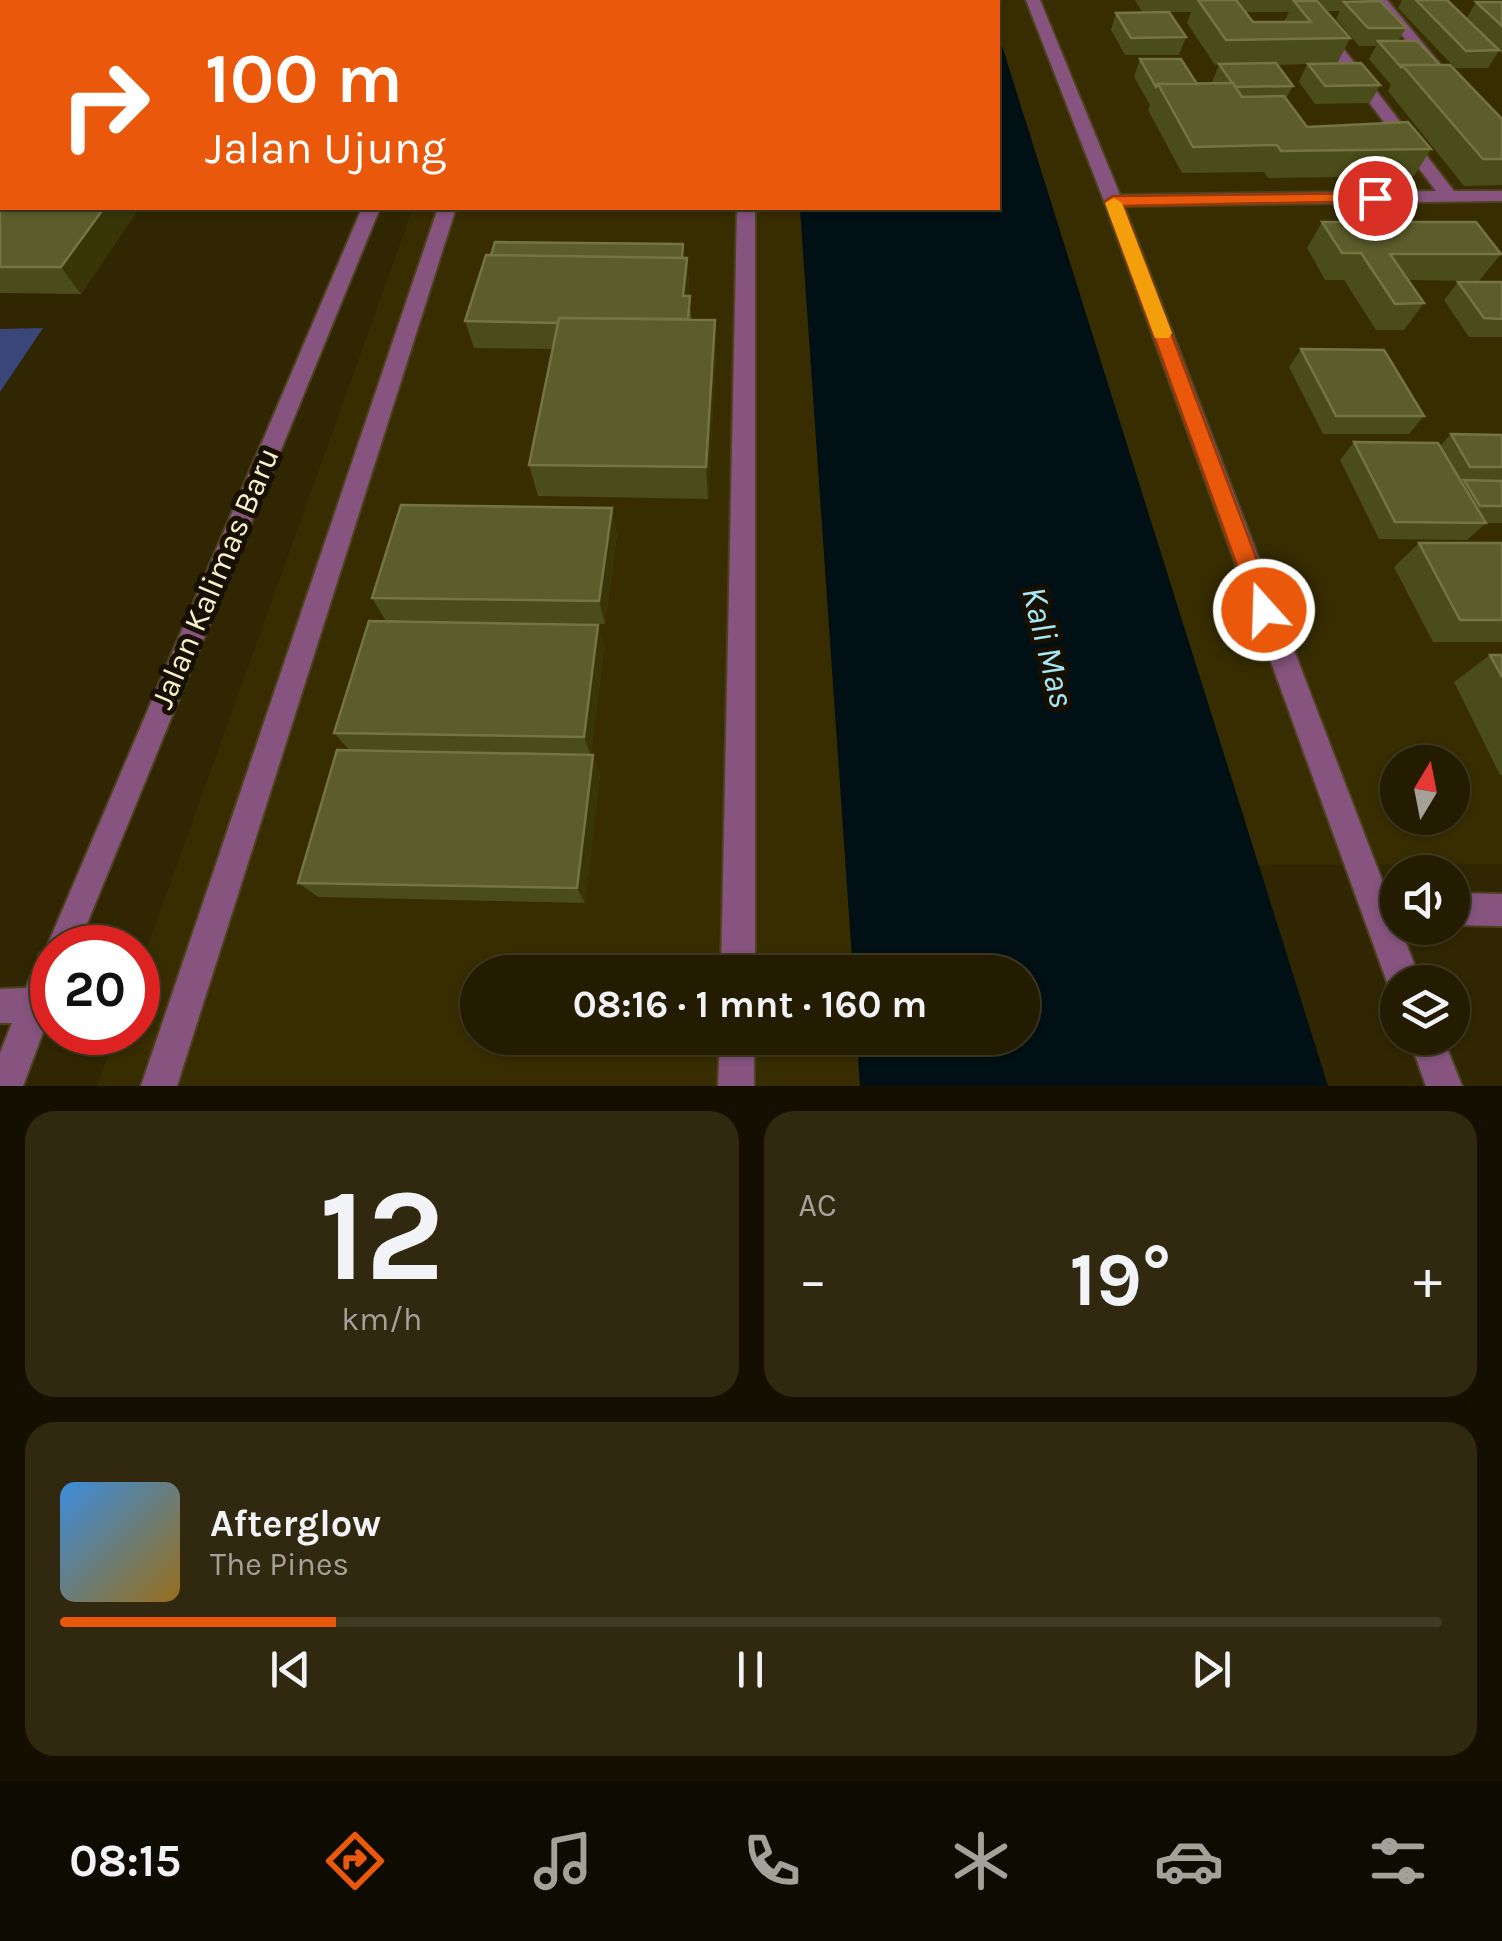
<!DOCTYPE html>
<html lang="id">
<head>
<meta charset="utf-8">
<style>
  :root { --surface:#241c01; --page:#302910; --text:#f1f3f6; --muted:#a3a199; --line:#413a23; --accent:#ea580c }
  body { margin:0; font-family:Karla,sans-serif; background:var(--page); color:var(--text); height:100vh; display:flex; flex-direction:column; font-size:38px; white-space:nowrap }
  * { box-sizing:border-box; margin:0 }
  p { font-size:32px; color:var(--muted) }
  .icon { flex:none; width:55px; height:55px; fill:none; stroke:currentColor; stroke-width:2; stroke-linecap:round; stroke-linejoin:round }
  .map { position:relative; height:1086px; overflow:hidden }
  .panel { display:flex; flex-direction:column; gap:25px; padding:25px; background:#140f01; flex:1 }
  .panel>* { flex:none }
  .banner { position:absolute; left:0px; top:0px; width:1000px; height:210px; box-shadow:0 2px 8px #0004,0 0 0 2px var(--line); background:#ea580c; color:#fff; overflow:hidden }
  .needle { width:65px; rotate:10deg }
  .tools { position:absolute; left:1380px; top:745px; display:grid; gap:20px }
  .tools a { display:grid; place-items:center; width:90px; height:90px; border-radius:50%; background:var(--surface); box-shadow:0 2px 8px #0004,0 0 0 2px var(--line); font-size:50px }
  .speed { position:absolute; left:30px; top:925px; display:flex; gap:20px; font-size:50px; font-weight:700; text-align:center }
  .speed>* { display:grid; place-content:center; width:130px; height:130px; border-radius:50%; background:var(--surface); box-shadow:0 2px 8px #0004,0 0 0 2px var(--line); line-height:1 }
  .speed .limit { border:15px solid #d22; background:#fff; color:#111 }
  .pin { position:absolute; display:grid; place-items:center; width:85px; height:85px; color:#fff; margin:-42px; border:5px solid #fff; border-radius:50%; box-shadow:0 2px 10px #0007 }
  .me { position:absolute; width:110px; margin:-55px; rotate:340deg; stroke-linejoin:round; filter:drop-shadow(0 0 8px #0008) }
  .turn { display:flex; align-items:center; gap:35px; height:210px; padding:0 40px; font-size:45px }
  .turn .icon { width:130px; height:130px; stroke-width:2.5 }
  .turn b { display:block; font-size:70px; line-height:85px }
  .big { font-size:75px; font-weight:700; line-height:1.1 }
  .panel .widget { flex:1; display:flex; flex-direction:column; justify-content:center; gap:15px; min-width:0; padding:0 35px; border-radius:30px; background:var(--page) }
  .panel .dial { align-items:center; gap:0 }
  .dial b { font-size:130px; line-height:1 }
  .song { display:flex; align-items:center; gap:30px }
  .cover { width:120px; height:120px; border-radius:15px; background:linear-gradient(135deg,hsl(210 70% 55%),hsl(40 70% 35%)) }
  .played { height:10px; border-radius:5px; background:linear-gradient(90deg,var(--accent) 20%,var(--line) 20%) }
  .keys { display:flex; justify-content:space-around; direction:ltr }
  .heat { display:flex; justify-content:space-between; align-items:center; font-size:55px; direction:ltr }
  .panel .tiles { flex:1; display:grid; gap:25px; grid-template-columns:1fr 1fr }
  .widget:last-child { grid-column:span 2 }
  .trip { position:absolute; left:460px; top:955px; width:580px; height:100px; border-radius:50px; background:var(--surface); box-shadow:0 2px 8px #0004,0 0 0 2px var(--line); font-weight:700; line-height:100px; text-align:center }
  .menu { display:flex; height:160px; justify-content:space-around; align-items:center; background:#0e0b00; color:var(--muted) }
  .menu .icon { width:70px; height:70px }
  .menu .current { color:var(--accent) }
  .menu b { font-size:45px; color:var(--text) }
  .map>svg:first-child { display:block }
  .built { fill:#382d01; fill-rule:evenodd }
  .green { fill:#3a457a }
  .water { fill:#001014 }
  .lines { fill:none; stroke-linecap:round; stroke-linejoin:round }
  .minor-casing { stroke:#4c421d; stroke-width:4 }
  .minor { fill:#86547e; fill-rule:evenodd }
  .wall { fill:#4a4c19; fill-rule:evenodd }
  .shaded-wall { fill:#383607 }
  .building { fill:#5d5d2c; stroke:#757445; stroke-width:2.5 }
  .route { fill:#ea580c; stroke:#983908; stroke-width:2.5 }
  .slow { fill:#f59e0b }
  .labels { text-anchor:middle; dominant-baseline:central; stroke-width:10; stroke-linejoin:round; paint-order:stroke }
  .street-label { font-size:32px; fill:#f8edcc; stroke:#170f00 }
  .water-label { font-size:35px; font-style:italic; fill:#a7e7f5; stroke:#170f00 }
</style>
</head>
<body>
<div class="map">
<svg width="1502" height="1086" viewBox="0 0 1502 1086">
  <rect width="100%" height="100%" fill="#302601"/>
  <path class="built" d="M987 0H1502V864L1258 865 998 33V2ZM1398 762H1452V818H1398Z
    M413 208H800L853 972H478V1038H857L860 1086H97L116 1033 138 1032V973Z"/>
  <path class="green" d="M43 328 0 392V329Z"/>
  <path class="water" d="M998 33 1328 1086H860L857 1038H1022V972H853L800 208H998Z"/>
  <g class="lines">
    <defs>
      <path id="minor" d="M741 0H755V2H741Z
        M1026 0H1040L1120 195 1436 191 1313 28 1320 24 1325 25 1454 191H1502V201L1124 206 1421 982H1398V996L1392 994 1387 982 1104 201Z
        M1373 0H1387L1441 65V71H1431Z
        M362 208H380L77 948H52V1008L23 1086H0V1053L12 1023H0V989L26 988 40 953 45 951Z
        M438 208H456L177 1086H141Z
        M737 208H755V972H721Z
        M1452 893 1502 894V926L1452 925Z
        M720 1038H754V1086H718Z
        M1409 1038H1443L1462 1086H1426Z"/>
    </defs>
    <use href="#minor" class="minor-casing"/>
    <use href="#minor" class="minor"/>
  </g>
  <path class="wall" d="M160 0H265L263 2H161Z
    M1135 0H1346L1345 2 1406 28 1398 41 1440 65 1502 119V185L1464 186 1388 91 1391 85 1369 59 1376 46H1359L1336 19 1340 11H1326L1350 38 1337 64 1380 85 1370 103 1315 104 1299 82 1307 64 1277 65 1293 86 1286 99 1307 127 1431 149 1414 176 1268 178 1264 172 1182 173 1148 110 1150 105 1134 77 1140 59 1197 84H1213L1212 82 1219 65H1215L1187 23 1191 12H1169L1186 37 1179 55H1125L1111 30 1116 13 1142 12ZM1245 12H1289L1284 22H1253Z
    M1402 0H1447L1466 19 1476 2H1502V54L1499 51 1488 68H1455L1398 8Z
    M0 4H2V54H0Z
    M2 131V208H139L81 294 0 293V133Z
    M511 208H694L513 212Z
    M1322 222 1501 254 1479 281 1408 280 1424 303 1404 330H1376L1344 280H1325L1307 248Z
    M684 258H687L689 284 688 296 692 319 716 353 708 499 538 496 529 465 553 349 474 348 465 321Z
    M1458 282H1502V337H1469L1444 300Z
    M1301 349 1424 416 1409 434H1323L1289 367Z
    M1451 434 1502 435V523H1486L1467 540 1379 539 1340 460 1354 442 1440 446Z
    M617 533 605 624 386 621 372 598Z
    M1419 543H1502V642H1433L1394 567Z
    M598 625 604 647 591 755 600 774 585 903 318 897 298 883 350 751 334 733Z
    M1490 655H1502V775H1500L1454 682Z"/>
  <path class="shaded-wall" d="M245 0H265L263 2H246Z
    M104 208H139L81 294 61 267Z
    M687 258 689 284 685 323 683 296Z
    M715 320 716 353 708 499 706 467Z
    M612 508 617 533 605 624 599 601Z
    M598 625 604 647 591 756 584 737Z
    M593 755 600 774 585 903 577 888Z"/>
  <path class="building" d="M544 0H673V2H544Z
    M1198 0H1236L1253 22H1311L1294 1H1317L1350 38 1226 40Z
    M1416 0H1447L1499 50 1466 51Z
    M1380 1 1406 28H1368L1344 2Z
    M1476 2H1502V26Z
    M0 4H2V29H0Z
    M1169 12 1186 37 1131 38 1116 13Z
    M1378 41H1417L1440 65H1402L1401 67Z
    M1140 59H1181L1197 84H1158L1156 87Z
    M1276 63 1293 86 1235 87 1219 64Z
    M1361 63 1380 85 1325 86 1308 64Z
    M1402 65H1450L1502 119V159H1483Z
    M1233 83 1242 97 1284 96 1307 127 1408 122 1431 149 1281 151 1277 145 1193 147 1158 84Z
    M0 148H2V208H104L61 267H0Z
    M1322 222H1476L1501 254H1390L1424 303 1395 304 1361 253H1342Z
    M495 242 683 244 682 258 491 255Z
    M486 255 687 258 683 296H690L688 319 559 318 558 323 465 321Z
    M1458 282H1502V319L1484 318Z
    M559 318 715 320 706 467 529 465Z
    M1301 349 1384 350 1424 416H1336Z
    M1451 434 1502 435V467H1470Z
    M1354 442 1438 443 1486 523 1395 522Z
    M1464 480 1502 481V506H1480Z
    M401 505 612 508 599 601 372 598Z
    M1419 543H1502V620H1460Z
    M369 621 598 625 584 737 334 733Z
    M1490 655H1502V677Z
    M337 750 593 755 577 888 298 883Z"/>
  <path class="route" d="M1375 193 1383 198 1381 201 1123 206 1276 610 1273 617H1256L1253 610 1105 201 1113 196Z"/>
  <path class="slow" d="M1114 198 1122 203 1172 333 1169 338H1155L1153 333 1105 203Z"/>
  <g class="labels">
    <g class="street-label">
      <text transform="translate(215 578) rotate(-67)">Jalan Kalimas Baru</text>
    </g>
    <g class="water-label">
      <text transform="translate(1048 647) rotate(76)">Kali Mas</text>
    </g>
  </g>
</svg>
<div class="tools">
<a><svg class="needle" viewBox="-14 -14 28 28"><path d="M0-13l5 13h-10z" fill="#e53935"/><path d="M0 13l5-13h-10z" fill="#a3a199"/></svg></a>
<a><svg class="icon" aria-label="sound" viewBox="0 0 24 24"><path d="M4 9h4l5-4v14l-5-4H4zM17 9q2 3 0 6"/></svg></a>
<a><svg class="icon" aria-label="layers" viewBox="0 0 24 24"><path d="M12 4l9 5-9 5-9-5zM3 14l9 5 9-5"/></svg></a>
</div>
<div class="speed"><div class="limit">20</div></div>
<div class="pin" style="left:1375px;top:198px;background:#d93025"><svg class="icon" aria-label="arrive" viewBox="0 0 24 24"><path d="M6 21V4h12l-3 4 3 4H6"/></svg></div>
<svg class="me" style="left:1264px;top:610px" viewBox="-20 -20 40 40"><circle r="17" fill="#ea580c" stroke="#fff" stroke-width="3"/><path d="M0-11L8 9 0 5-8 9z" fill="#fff"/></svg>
<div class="trip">08:16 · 1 mnt · 160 m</div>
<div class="banner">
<div class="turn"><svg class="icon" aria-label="right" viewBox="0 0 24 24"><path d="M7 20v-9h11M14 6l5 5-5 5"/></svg><div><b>100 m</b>Jalan Ujung</div></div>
</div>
</div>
<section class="panel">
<div class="tiles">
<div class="widget dial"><b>12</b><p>km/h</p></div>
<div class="widget"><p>AC</p>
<div class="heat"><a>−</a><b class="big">19°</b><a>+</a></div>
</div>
<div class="widget">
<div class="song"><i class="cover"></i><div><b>Afterglow</b><p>The Pines</p></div></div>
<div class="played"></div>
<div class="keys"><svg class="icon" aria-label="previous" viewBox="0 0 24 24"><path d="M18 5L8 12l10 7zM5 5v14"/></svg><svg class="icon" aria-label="pause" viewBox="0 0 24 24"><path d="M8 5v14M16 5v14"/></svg><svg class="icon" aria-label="next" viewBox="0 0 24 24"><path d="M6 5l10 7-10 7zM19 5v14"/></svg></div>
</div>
</div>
</section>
<nav class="menu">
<b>08:15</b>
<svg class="icon current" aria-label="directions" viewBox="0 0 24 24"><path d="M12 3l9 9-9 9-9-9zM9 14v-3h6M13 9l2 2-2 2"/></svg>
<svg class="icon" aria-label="music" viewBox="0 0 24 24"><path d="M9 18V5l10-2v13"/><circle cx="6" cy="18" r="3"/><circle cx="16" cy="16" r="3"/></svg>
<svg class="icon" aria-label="phone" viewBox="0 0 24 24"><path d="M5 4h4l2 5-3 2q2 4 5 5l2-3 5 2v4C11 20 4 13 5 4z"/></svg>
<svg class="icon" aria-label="climate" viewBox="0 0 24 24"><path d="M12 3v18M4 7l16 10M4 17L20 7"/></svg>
<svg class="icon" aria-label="car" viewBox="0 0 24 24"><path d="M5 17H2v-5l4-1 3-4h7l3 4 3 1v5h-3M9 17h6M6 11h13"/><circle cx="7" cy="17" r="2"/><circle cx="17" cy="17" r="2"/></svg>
<svg class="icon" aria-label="filters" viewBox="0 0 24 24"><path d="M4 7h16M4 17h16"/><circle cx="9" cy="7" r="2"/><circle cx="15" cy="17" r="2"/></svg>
</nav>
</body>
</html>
